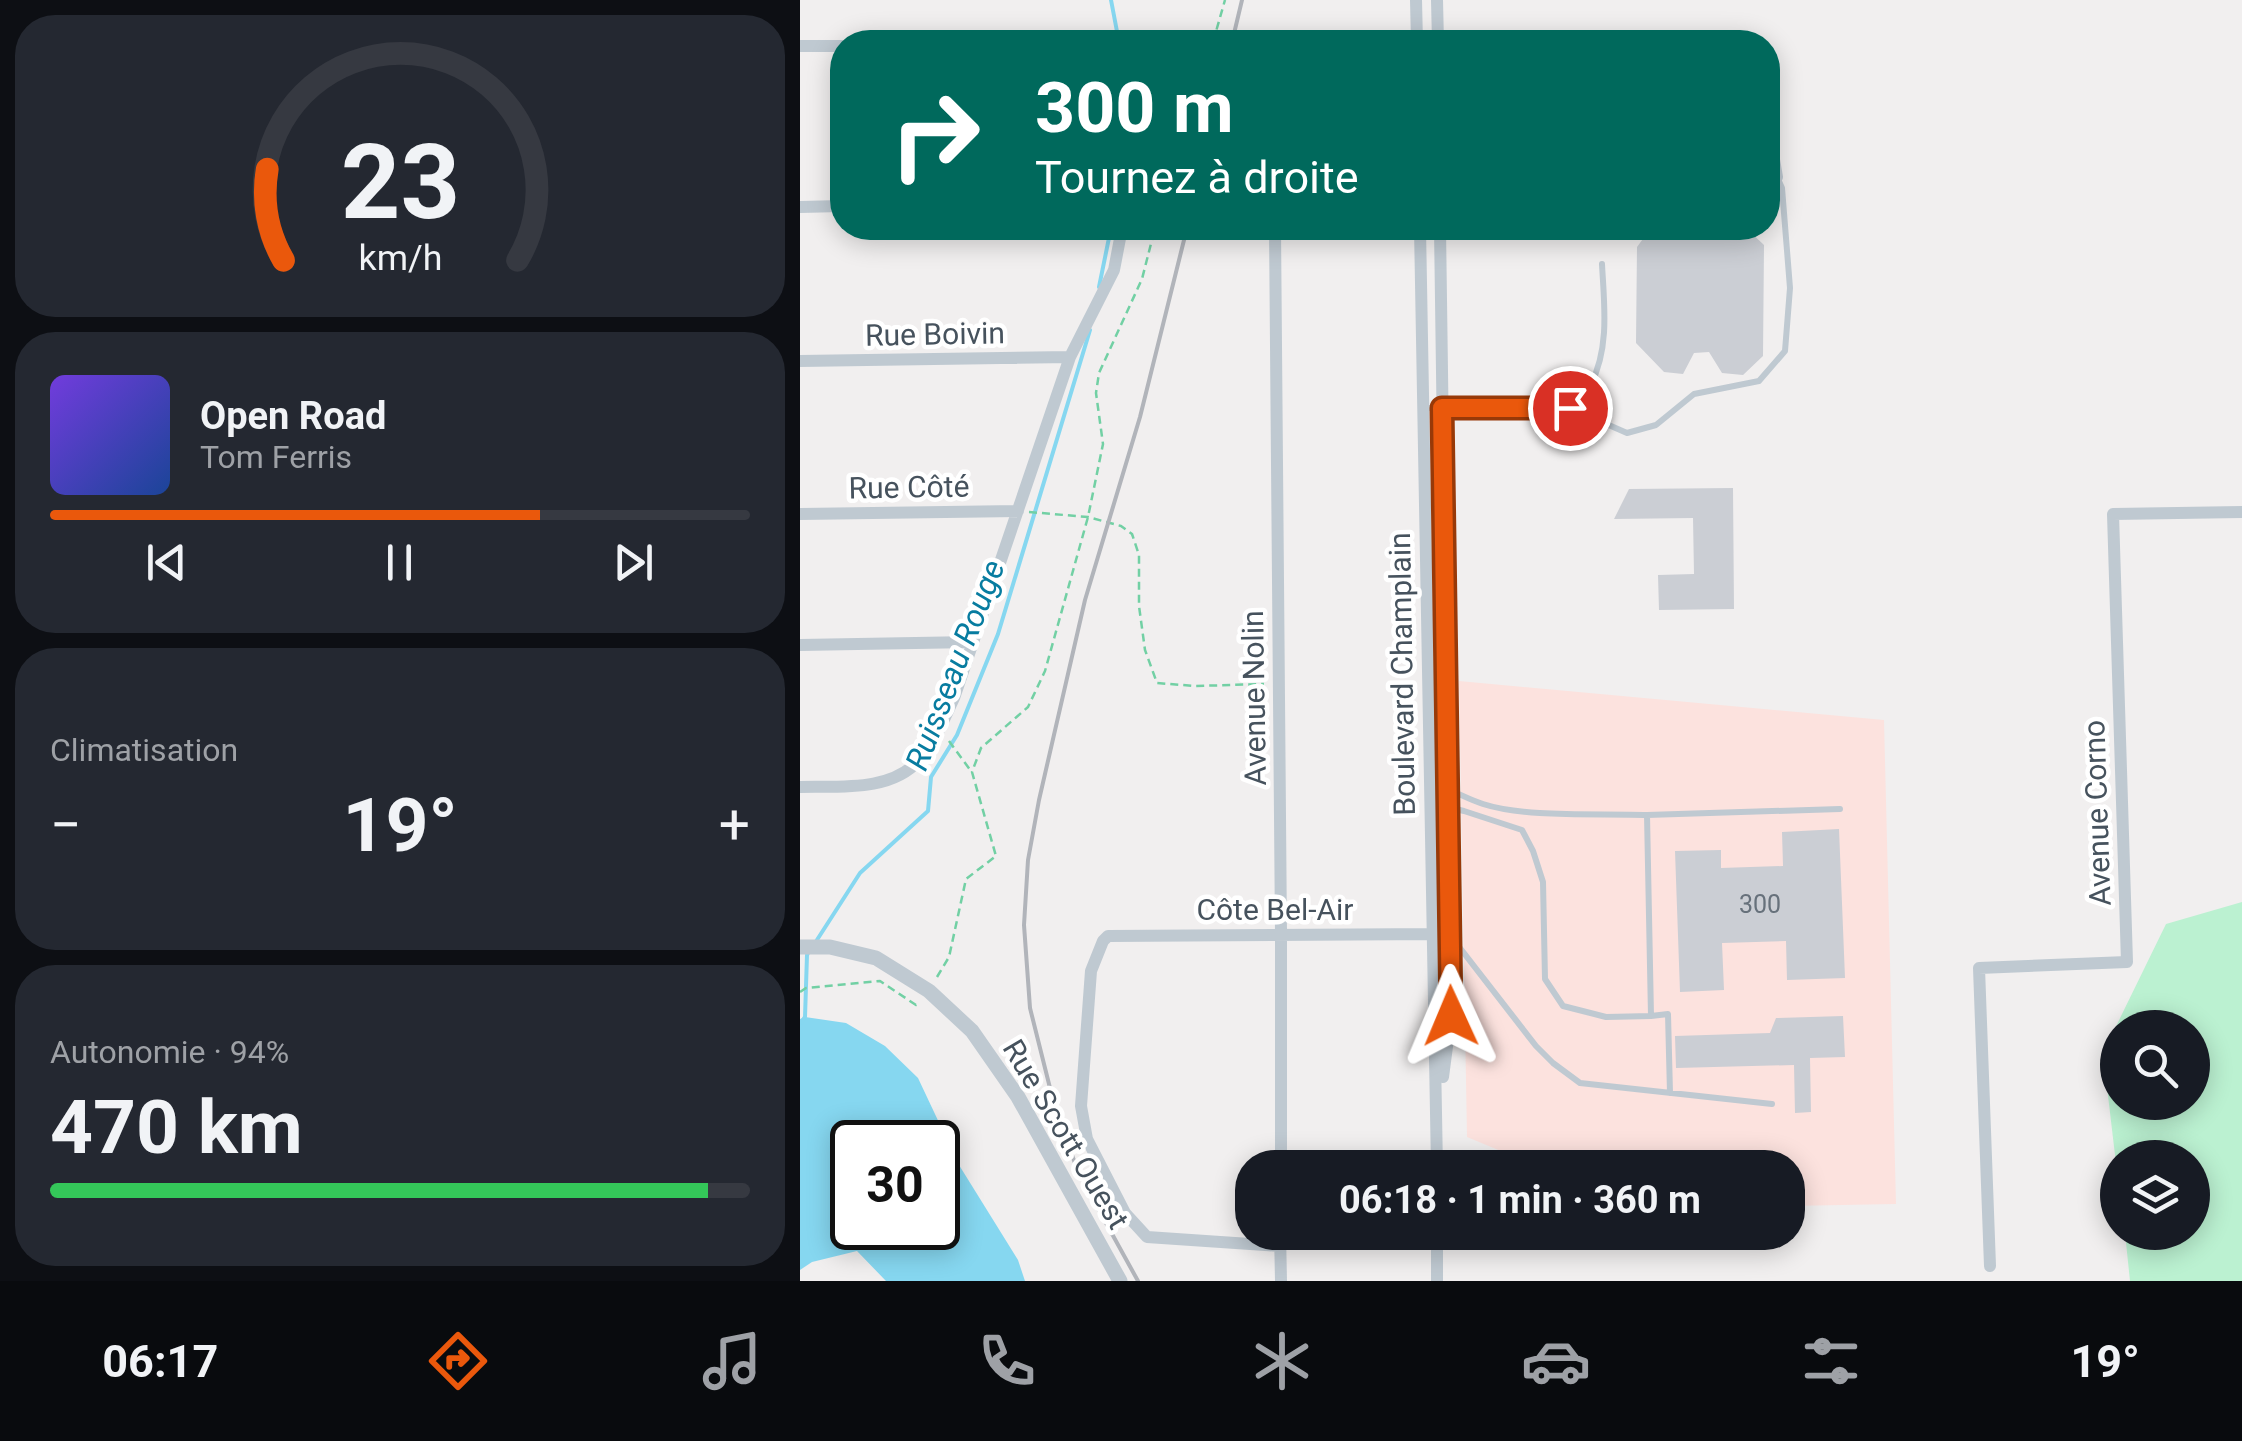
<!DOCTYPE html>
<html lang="fr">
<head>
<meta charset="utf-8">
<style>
  :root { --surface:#171b24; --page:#242831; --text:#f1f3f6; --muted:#9ea1a6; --line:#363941; --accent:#ea580c }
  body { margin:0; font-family:Roboto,sans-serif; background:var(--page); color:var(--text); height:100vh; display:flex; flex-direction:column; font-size:38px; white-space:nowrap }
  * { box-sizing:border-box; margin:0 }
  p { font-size:32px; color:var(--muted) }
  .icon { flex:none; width:55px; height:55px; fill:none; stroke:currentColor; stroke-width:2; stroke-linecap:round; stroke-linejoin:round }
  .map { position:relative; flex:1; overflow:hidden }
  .drawer { display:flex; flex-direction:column; gap:15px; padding:15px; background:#0d0f14; width:800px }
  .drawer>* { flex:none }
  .banner { position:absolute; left:30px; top:30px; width:950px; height:210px; border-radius:40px; box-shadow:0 5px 25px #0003; background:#00695c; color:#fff; overflow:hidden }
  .buttons { position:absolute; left:1300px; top:1010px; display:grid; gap:20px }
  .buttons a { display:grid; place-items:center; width:110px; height:110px; border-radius:50%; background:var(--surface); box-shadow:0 5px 25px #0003; font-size:50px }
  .speed { position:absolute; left:30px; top:1120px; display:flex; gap:20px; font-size:50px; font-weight:700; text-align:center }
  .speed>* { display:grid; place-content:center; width:130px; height:130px; border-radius:50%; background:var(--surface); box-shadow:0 5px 25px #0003; line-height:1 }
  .speed .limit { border:5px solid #111; border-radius:15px; background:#fff; color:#111 }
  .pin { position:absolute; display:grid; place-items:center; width:85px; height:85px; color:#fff; margin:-42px; border:5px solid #fff; border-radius:50%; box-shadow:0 2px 10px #0007 }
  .me { position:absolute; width:110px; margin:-55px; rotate:359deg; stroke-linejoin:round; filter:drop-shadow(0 0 8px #0008) }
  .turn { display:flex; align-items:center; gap:35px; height:210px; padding:0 40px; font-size:45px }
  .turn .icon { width:130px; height:130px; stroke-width:2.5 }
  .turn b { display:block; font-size:70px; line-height:85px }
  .big { font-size:75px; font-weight:700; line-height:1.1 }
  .drawer .widget { flex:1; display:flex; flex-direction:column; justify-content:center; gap:15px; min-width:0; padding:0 35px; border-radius:40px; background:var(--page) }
  .drawer .dial { align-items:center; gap:0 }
  .dial svg { height:260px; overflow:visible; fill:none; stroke:var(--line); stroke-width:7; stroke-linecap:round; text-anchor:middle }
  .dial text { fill:var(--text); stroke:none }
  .song { display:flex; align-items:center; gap:30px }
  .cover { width:120px; height:120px; border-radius:15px; background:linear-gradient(135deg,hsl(260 70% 55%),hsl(220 70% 35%)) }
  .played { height:10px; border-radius:5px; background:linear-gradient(90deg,var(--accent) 70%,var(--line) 70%) }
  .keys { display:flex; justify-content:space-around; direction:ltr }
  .heat { display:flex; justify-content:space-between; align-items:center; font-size:55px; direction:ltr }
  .charge { height:15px; border-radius:8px; background:linear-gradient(90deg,#34c759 94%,var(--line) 0) }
  .trip { position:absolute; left:435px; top:1150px; width:570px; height:100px; border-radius:40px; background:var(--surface); box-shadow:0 5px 25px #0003; font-weight:700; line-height:100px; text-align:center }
  .tab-bar { display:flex; height:160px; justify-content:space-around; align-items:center; background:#090b0e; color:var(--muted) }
  .tab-bar .icon { width:70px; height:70px }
  .tab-bar .on { color:var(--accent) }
  .tab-bar b { font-size:45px; color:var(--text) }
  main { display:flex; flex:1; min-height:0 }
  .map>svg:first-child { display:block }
  .medical { fill:#fce2de }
  .green { fill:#bbf1d1; fill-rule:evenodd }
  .water { fill:#86d7f0; fill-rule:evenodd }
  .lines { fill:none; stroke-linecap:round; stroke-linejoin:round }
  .stream { stroke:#86d7f0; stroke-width:4 }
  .building { fill:#cbced4 }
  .path { stroke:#72d0a4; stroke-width:2.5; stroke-dasharray:8 5; stroke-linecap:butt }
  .service { stroke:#bfc9d1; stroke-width:6 }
  .minor { stroke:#bfc9d1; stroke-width:12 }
  .tertiary { stroke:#bfc9d1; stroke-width:15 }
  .rail { stroke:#b1b4ba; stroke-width:4 }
  .route-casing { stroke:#983908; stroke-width:25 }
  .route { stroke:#ea580c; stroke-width:18 }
  .labels { text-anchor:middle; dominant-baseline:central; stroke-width:9; stroke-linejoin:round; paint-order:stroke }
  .number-label { font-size:25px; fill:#67717b }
  .street-label { font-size:30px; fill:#46525d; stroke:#fff }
  .water-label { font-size:32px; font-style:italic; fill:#077ca0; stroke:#fff }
</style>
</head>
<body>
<main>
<section class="drawer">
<div class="widget dial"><svg viewBox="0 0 100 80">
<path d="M14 69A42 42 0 1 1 86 69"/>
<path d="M14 69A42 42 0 0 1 9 41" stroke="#ea580c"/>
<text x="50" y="56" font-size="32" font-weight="700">23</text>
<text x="50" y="72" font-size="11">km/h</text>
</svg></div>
<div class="widget">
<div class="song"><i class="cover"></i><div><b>Open Road</b><p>Tom Ferris</p></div></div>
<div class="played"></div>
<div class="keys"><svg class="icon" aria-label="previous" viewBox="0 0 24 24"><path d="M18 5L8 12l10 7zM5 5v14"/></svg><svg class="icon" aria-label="pause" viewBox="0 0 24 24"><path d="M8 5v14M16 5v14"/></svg><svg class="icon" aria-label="next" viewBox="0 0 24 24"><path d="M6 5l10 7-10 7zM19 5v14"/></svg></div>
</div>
<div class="widget"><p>Climatisation</p>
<div class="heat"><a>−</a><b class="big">19°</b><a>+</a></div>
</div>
<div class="widget"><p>Autonomie · 94%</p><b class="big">470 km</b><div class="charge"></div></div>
</section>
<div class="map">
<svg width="1442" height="1281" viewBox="0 0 1442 1281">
  <rect width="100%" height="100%" fill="#f1efef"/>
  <path class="medical" d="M659 681 1084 720 1096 1204 988 1206V1168L739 1167 667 1137Z"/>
  <path class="green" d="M1442 902V1281H1330L1325 1233 1392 1232V1158H1318L1317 1172 1303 1053 1366 924ZM1318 1028H1392V1102H1318Z"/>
  <path class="water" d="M5 1017 46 1023 85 1046 118 1078 159 1165 218 1260 225 1281H86L57 1251 12 1262 0 1270V1019ZM52 1142H138V1228H52Z"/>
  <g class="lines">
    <path class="stream" d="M311 0 319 42
      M299 287 311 228
      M15 943 60 873 128 811 131 777 157 735 198 634 290 330
      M0 1024 5 1017 7 955 9 951"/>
  </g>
  <path class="building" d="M851 228H946L964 245 963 356 943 375 922 373 909 352 894 353 883 374 864 372 836 343 837 247Z
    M933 488 934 609 859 610 858 575 894 574 893 518 814 519 829 489Z
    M1039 829 1045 978 987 980 986 941 922 943 924 990 880 992 875 851 921 850V868L983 866 982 832Z
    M1043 1016 1045 1057 1010 1058 1011 1112 995 1113 994 1065 876 1068 875 1036 970 1033 976 1018Z"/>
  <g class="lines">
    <path class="path" d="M413 42 425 0
      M229 512 288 517 321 526 332 534 339 555V606L345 650 357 683 396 686 464 684
      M149 741 171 771
      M137 977 149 957 166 879 196 856 172 772 181 748 228 707 245 671 288 517 303 444 296 393 299 373 342 279 355 228
      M0 992 6 988 80 981 116 1005 118 1003"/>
    <path class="service" d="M626 408H770C777 401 786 393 791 384 810 347 804 303 802 264
      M770 408 827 433 856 425 894 394 959 381 985 351 990 288 982 188 977 177
      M630 803 664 811 722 830 733 851 743 882 745 979 763 1006 806 1017 851 1016 847 815C800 813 726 818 683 804 664 798 651 788 631 785
      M847 815 1040 809
      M653 939 736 1046 753 1063 780 1083 972 1104
      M851 1016 868 1014 870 1093"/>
    <path class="minor" d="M616 0 617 42
      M637 0 638 42
      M220 42H226
      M0 46H42
      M968 125 977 177
      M0 207 42 206
      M475 228 481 934V1168
      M620 228 637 1168
      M640 228 651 1016 643 1077
      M0 361 270 357
      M0 514 218 511
      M0 645 173 642
      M0 787C39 786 91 792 119 760 135 742 144 719 154 698L270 357 314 270 322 228
      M480 1232 481 1281
      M480 1246 347 1237 325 1213 287 1139 281 1106 291 971 303 941 308 936 638 934
      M1190 1266 1179 968 1327 962 1313 514 1442 512
      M637 1281V1232"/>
    <path class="tertiary" d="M0 947H30L76 958 129 991 172 1031 218 1097 320 1281"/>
    <path class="rail" d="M432 42 442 0
      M338 1281 279 1174 256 1112 230 1008 224 925 228 860 239 800 285 600 340 417 387 228"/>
  </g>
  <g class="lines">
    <defs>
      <path id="route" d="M651 1016 642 408H770"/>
    </defs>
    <use href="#route" class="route-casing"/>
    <use href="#route" class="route"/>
  </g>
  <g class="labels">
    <g class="number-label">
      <text x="960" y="904">300</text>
    </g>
    <g class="street-label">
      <text transform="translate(135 334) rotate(-1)">Rue Boivin</text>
      <text transform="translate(109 487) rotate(-1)">Rue Côté</text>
      <text transform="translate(602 674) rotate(-91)">Boulevard Champlain</text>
      <text transform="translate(454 698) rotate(-91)">Avenue Nolin</text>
      <text transform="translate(1297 813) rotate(-92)">Avenue Corno</text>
      <text x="475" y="909">Côte Bel-Air</text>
      <text transform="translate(266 1134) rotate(59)">Rue Scott Ouest</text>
    </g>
    <g class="water-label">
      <text transform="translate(155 665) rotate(-69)">Ruisseau Rouge</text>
    </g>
  </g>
</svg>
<div class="buttons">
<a><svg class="icon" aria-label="search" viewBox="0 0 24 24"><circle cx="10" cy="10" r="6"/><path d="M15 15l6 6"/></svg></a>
<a><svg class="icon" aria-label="layers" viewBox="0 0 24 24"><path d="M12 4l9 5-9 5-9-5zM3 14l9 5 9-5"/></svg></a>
</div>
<div class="speed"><div class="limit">30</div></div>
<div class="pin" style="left:770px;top:408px;background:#d93025"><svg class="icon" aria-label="arrive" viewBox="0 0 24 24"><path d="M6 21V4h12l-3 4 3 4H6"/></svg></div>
<svg class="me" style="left:651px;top:1016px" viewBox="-20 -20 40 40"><path d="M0-17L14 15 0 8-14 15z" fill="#ea580c" stroke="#fff" stroke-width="4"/></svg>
<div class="trip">06:18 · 1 min · 360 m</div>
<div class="banner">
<div class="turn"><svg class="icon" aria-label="right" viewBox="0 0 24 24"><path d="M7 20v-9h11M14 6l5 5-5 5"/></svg><div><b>300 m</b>Tournez à droite</div></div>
</div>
</div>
</main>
<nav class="tab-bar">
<b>06:17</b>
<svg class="icon on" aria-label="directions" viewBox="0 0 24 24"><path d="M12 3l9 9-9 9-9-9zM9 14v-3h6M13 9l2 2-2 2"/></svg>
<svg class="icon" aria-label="music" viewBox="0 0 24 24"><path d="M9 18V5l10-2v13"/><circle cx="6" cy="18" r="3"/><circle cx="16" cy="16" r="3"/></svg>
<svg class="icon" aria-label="phone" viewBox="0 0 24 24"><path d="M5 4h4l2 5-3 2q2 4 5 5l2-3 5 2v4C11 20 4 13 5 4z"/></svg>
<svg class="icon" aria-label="climate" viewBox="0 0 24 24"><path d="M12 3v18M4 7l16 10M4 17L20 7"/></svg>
<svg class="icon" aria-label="car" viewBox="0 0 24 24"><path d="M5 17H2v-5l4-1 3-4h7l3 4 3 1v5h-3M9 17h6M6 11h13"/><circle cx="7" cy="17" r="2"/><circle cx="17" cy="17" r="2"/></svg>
<svg class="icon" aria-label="filters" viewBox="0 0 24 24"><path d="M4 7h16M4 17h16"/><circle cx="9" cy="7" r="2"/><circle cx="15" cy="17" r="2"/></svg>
<b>19°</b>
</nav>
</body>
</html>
